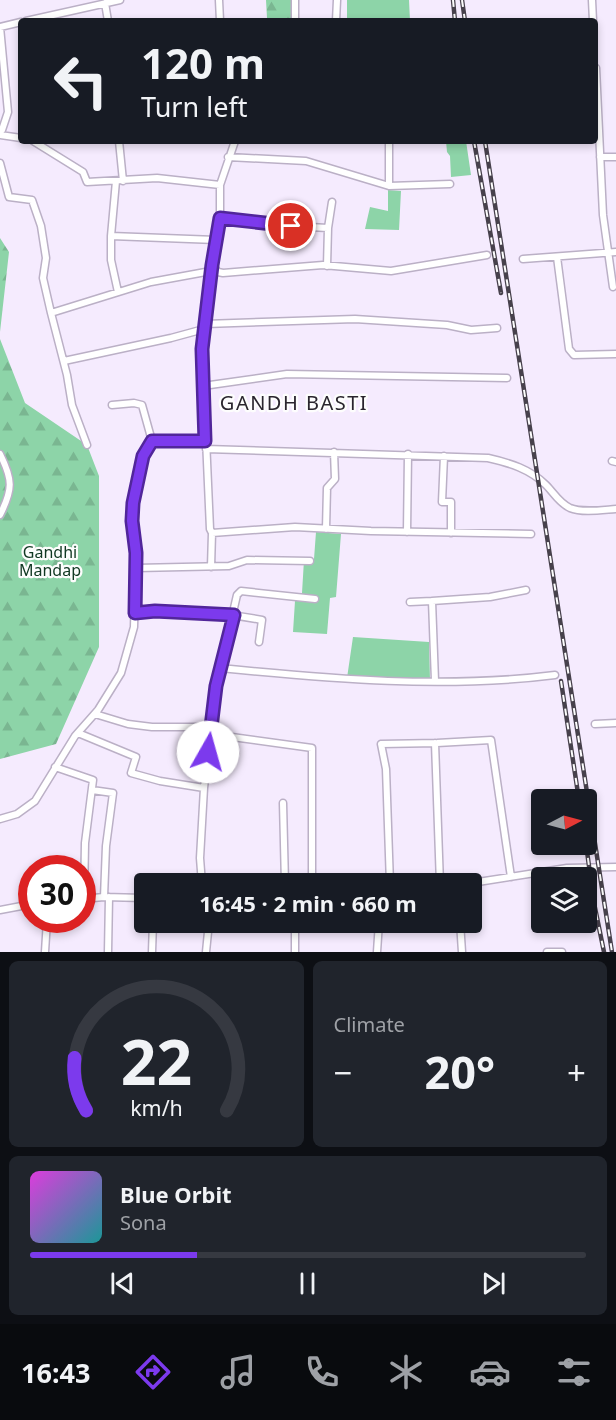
<!DOCTYPE html>
<html lang="en">
<head>
<meta charset="utf-8">
<style>
  :root { --surface:#171b24; --page:#20242c; --text:#f1f3f6; --muted:#9ea1a6; --line:#363941; --accent:#7c3aed }
  body { margin:0; font-family:"Noto Sans",sans-serif; background:var(--page); color:var(--text); height:100vh; display:flex; flex-direction:column; font-size:22px; white-space:nowrap }
  * { box-sizing:border-box; margin:0 }
  p { font-size:20px; color:var(--muted) }
  .icon { flex:none; width:33px; height:33px; fill:none; stroke:currentColor; stroke-width:2; stroke-linecap:round; stroke-linejoin:round }
  .map { position:relative; height:952px; overflow:hidden }
  .side { display:flex; flex-direction:column; gap:9px; padding:9px; background:#0d0f14; flex:1 }
  .side>* { flex:none }
  .hud { position:absolute; left:18px; top:18px; width:580px; height:126px; border-radius:6px; box-shadow:0 3px 9px #0003; background:#171b24; color:var(--text); overflow:hidden }
  .needle { width:39px; rotate:84deg }
  .buttons { position:absolute; left:531px; top:789px; display:grid; gap:12px }
  .buttons a { display:grid; place-items:center; width:66px; height:66px; border-radius:6px; background:var(--surface); box-shadow:0 3px 9px #0003; font-size:30px }
  .speed { position:absolute; left:18px; top:855px; display:flex; gap:12px; font-size:30px; font-weight:700; text-align:center }
  .speed>* { display:grid; place-content:center; width:78px; height:78px; border-radius:50%; background:var(--surface); box-shadow:0 3px 9px #0003; line-height:1 }
  .speed .limit { border:9px solid #d22; background:#fff; color:#111 }
  .pin { position:absolute; display:grid; place-items:center; width:51px; height:51px; color:#fff; margin:-26px; border:3px solid #fff; border-radius:50%; box-shadow:0 2px 6px #0007 }
  .me { position:absolute; width:66px; margin:-33px; rotate:7deg; stroke-linejoin:round; filter:drop-shadow(0 0 4px #0008) }
  .turn { display:flex; align-items:center; gap:21px; height:126px; padding:0 24px; font-size:27px }
  .turn .icon { width:78px; height:78px; stroke-width:2.5 }
  .turn b { display:block; font-size:42px; line-height:51px }
  .big { font-size:45px; font-weight:700; line-height:1.1 }
  .side .tile { flex:1; display:flex; flex-direction:column; justify-content:center; gap:9px; min-width:0; padding:0 21px; border-radius:9px; background:var(--page) }
  .side .dial { align-items:center; gap:0 }
  .dial svg { height:156px; overflow:visible; fill:none; stroke:var(--line); stroke-width:7; stroke-linecap:round; text-anchor:middle }
  .dial text { fill:var(--text); stroke:none }
  .song { display:flex; align-items:center; gap:18px }
  .cover { width:72px; height:72px; border-radius:9px; background:linear-gradient(135deg,hsl(300 70% 55%),hsl(180 70% 35%)) }
  .played { height:6px; border-radius:3px; background:linear-gradient(90deg,var(--accent) 30%,var(--line) 30%) }
  .keys { display:flex; justify-content:space-around; direction:ltr }
  .heat { display:flex; justify-content:space-between; align-items:center; font-size:33px; direction:ltr }
  .side .tiles { flex:1; display:grid; gap:9px; grid-template-columns:1fr 1fr }
  .tile:last-child { grid-column:span 2 }
  .trip { position:absolute; left:134px; top:873px; width:348px; height:60px; border-radius:6px; background:var(--surface); box-shadow:0 3px 9px #0003; font-weight:700; line-height:60px; text-align:center }
  .tabs { display:flex; height:96px; justify-content:space-around; align-items:center; background:#090b0e; color:var(--muted) }
  .tabs .icon { width:42px; height:42px }
  .tabs .on { color:var(--accent) }
  .tabs b { font-size:27px; color:var(--text) }
  .map>svg:first-child { display:block }
  .green { fill:#8dd4a8 }
  .forest { fill:url(#forest-firs) }
  .lines { fill:none; stroke-linecap:round; stroke-linejoin:round }
  .street-casing { stroke:#bbb0c6; stroke-width:9 }
  .street { stroke:#fff; stroke-width:6 }
  .rail-casing { stroke:#47414c; stroke-width:4.5 }
  .rail { stroke:#fdfdfd; stroke-width:2; stroke-dasharray:7; stroke-linecap:butt }
  .route-casing { stroke:#51269a; stroke-width:15 }
  .route { stroke:#7c3aed; stroke-width:10 }
  .labels { text-anchor:middle; dominant-baseline:central; stroke-width:4.5; stroke-linejoin:round; paint-order:stroke }
  .park-label { font-size:16px; fill:#103822; stroke:#fdfdfd }
  .quarter-label { font-size:20px; letter-spacing:1.5px; fill:#2a252e; stroke:#fdfdfd }
</style>
</head>
<body>
<div class="map">
<svg width="616" height="952" viewBox="0 0 616 952">
  <defs>
    <pattern id="forest-firs" width="22" height="20" patternUnits="userSpaceOnUse" patternTransform="scale(1.5)"><rect width="22" height="20" fill="#8dd4a8"/><path d="M5 1l3.5 6h-7zM16 11l3.5 6h-7z" fill="#7ab691"/></pattern>
  </defs>
  <rect width="100%" height="100%" fill="#f5ebfe"/>
  <path class="green" d="M347 0H409L410 21H347Z
    M446 141H466L471 175 451 177 450 156 447 152Z
    M388 190 401 191 399 230 365 229 370 207 388 211Z
    M316 532 341 534 336 597 330 598 327 634 293 632 295 601 302 593 304 560 314 559Z
    M353 637 429 642 430 680 347 678Z"/>
  <path class="forest" d="M266 0H296V21H259V18H267Z
    M0 238 9 252 0 332Z
    M0 339 25 403 87 445 99 476V647L56 744 0 759Z"/>
  <g class="lines">
    <defs>
      <path id="street" d="M219 0 220 21
        M295 0V21
        M592 0 593 21
        M105 3 108 21
        M26 21 120 0
        M336 21 337 0
        M0 27 21 22
        M596 68 603 215 613 287
        M0 131 2 130 8 112 0 27
        M0 135 21 138
        M33 141 83 172 87 182 157 178 220 185
        M119 141 123 181
        M235 141 220 185V218L212 265 218 272 223 273 323 265 391 271 487 255
        M228 157 306 161 389 186 450 184
        M600 157H616
        M0 163 9 197 32 200 41 226 46 258 43 278 51 313
        M389 186V141
        M220 218 272 225 328 228 327 266
        M328 228 332 202
        M111 236 116 181
        M557 257 569 349 574 355 616 354
        M523 259 616 252
        M212 265 202 349 210 529 212 533 295 527 371 531 531 534
        M118 292 111 260V236L216 240
        M205 324 355 319 447 325 471 330 497 328
        M64 361 171 338 204 329
        M203 386 287 374 507 378
        M112 405 134 403 142 405 152 441
        M87 445 72 405 67 375 51 313 151 282 211 271
        M206 449 488 458C510 463 530 469 546 485 554 493 559 503 570 508 582 513 602 510 616 509
        M0 454C13 480 13 489 0 515
        M444 456 442 502H451V533
        M612 461 616 462
        M326 529 327 488 335 479 334 452
        M407 532 408 454
        M211 567 212 533
        M136 568 229 566 247 560 310 561
        M432 601 490 597 526 590
        M410 602 432 601 435 681
        M135 613C176 609 221 612 262 620L259 642
        M220 668C332 679 444 689 555 675
        M95 714 128 724 152 727H210
        M595 724 616 723
        M78 733 136 757 131 773 160 781 204 788 200 858 202 884
        M210 734 312 748V884
        M435 743 440 884
        M55 767 93 780 85 843 84 899
        M204 788 216 686 237 595 241 591 315 599
        M92 790 113 793 106 846 104 897
        M283 803 285 884
        M0 819 17 814 35 801 75 736 98 710 121 673 134 627 136 553 132 521 133 503 143 456 152 441H205
        M390 884 386 769 381 744 437 743 491 740 511 877
        M465 884 567 868 616 867
        M82 899 104 897 144 898
        M0 910 32 904
        M460 922 462 952
        M45 952 47 920
        M108 952 109 897
        M152 952 153 922
        M206 952 209 922
        M295 952V922
        M377 952 379 922
        M547 952H562"/>
    </defs>
    <use href="#street" class="street-casing"/>
    <use href="#street" class="street"/>
    <defs>
      <path id="rail" d="M453 0 455 21
        M462 0 465 21
        M474 141 501 293
        M485 141 612 952
        M561 681 579 800
        M586 844 594 903 604 952"/>
    </defs>
    <use href="#rail" class="rail-casing"/>
    <use href="#rail" class="rail"/>
  </g>
  <g class="lines">
    <defs>
      <path id="route" d="M208 752 216 686 234 615 155 611 135 613 136 553 132 521 133 503 143 456 152 441H205L202 349 212 265 220 218 291 226"/>
    </defs>
    <use href="#route" class="route-casing"/>
    <use href="#route" class="route"/>
  </g>
  <g class="labels">
    <g class="park-label">
      <text x="50" y="552">Gandhi<tspan x="50" dy="18">Mandap</tspan></text>
    </g>
    <g class="quarter-label">
      <text x="294" y="402">GANDH BASTI</text>
    </g>
  </g>
</svg>
<div class="buttons">
<a><svg class="needle" viewBox="-14 -14 28 28"><path d="M0-13l5 13h-10z" fill="#e53935"/><path d="M0 13l5-13h-10z" fill="#9ea1a6"/></svg></a>
<a><svg class="icon" aria-label="layers" viewBox="0 0 24 24"><path d="M12 4l9 5-9 5-9-5zM3 14l9 5 9-5"/></svg></a>
</div>
<div class="speed"><div class="limit">30</div></div>
<div class="pin" style="left:291px;top:226px;background:#d93025"><svg class="icon" aria-label="arrive" viewBox="0 0 24 24"><path d="M6 21V4h12l-3 4 3 4H6"/></svg></div>
<svg class="me" style="left:208px;top:752px" viewBox="-20 -20 40 40"><circle r="19" fill="#fff"/><path d="M0-13L10 11 0 6-10 11z" fill="#7c3aed"/></svg>
<div class="trip">16:45 · 2 min · 660 m</div>
<div class="hud">
<div class="turn"><svg class="icon" aria-label="left" viewBox="0 0 24 24"><path d="M17 20v-9H6M10 6l-5 5 5 5"/></svg><div><b>120 m</b>Turn left</div></div>
</div>
</div>
<section class="side">
<div class="tiles">
<div class="tile dial"><svg viewBox="0 0 100 80">
<path d="M14 69A42 42 0 1 1 86 69"/>
<path d="M14 69A42 42 0 0 1 8 42" stroke="#7c3aed"/>
<text x="50" y="56" font-size="32" font-weight="700">22</text>
<text x="50" y="72" font-size="11">km/h</text>
</svg></div>
<div class="tile"><p>Climate</p>
<div class="heat"><a>−</a><b class="big">20°</b><a>+</a></div>
</div>
<div class="tile">
<div class="song"><i class="cover"></i><div><b>Blue Orbit</b><p>Sona</p></div></div>
<div class="played"></div>
<div class="keys"><svg class="icon" aria-label="previous" viewBox="0 0 24 24"><path d="M18 5L8 12l10 7zM5 5v14"/></svg><svg class="icon" aria-label="pause" viewBox="0 0 24 24"><path d="M8 5v14M16 5v14"/></svg><svg class="icon" aria-label="next" viewBox="0 0 24 24"><path d="M6 5l10 7-10 7zM19 5v14"/></svg></div>
</div>
</div>
</section>
<nav class="tabs">
<b>16:43</b>
<svg class="icon on" aria-label="directions" viewBox="0 0 24 24"><path d="M12 3l9 9-9 9-9-9zM9 14v-3h6M13 9l2 2-2 2"/></svg>
<svg class="icon" aria-label="music" viewBox="0 0 24 24"><path d="M9 18V5l10-2v13"/><circle cx="6" cy="18" r="3"/><circle cx="16" cy="16" r="3"/></svg>
<svg class="icon" aria-label="phone" viewBox="0 0 24 24"><path d="M5 4h4l2 5-3 2q2 4 5 5l2-3 5 2v4C11 20 4 13 5 4z"/></svg>
<svg class="icon" aria-label="climate" viewBox="0 0 24 24"><path d="M12 3v18M4 7l16 10M4 17L20 7"/></svg>
<svg class="icon" aria-label="car" viewBox="0 0 24 24"><path d="M5 17H2v-5l4-1 3-4h7l3 4 3 1v5h-3M9 17h6M6 11h13"/><circle cx="7" cy="17" r="2"/><circle cx="17" cy="17" r="2"/></svg>
<svg class="icon" aria-label="filters" viewBox="0 0 24 24"><path d="M4 7h16M4 17h16"/><circle cx="9" cy="7" r="2"/><circle cx="15" cy="17" r="2"/></svg>
</nav>
</body>
</html>
